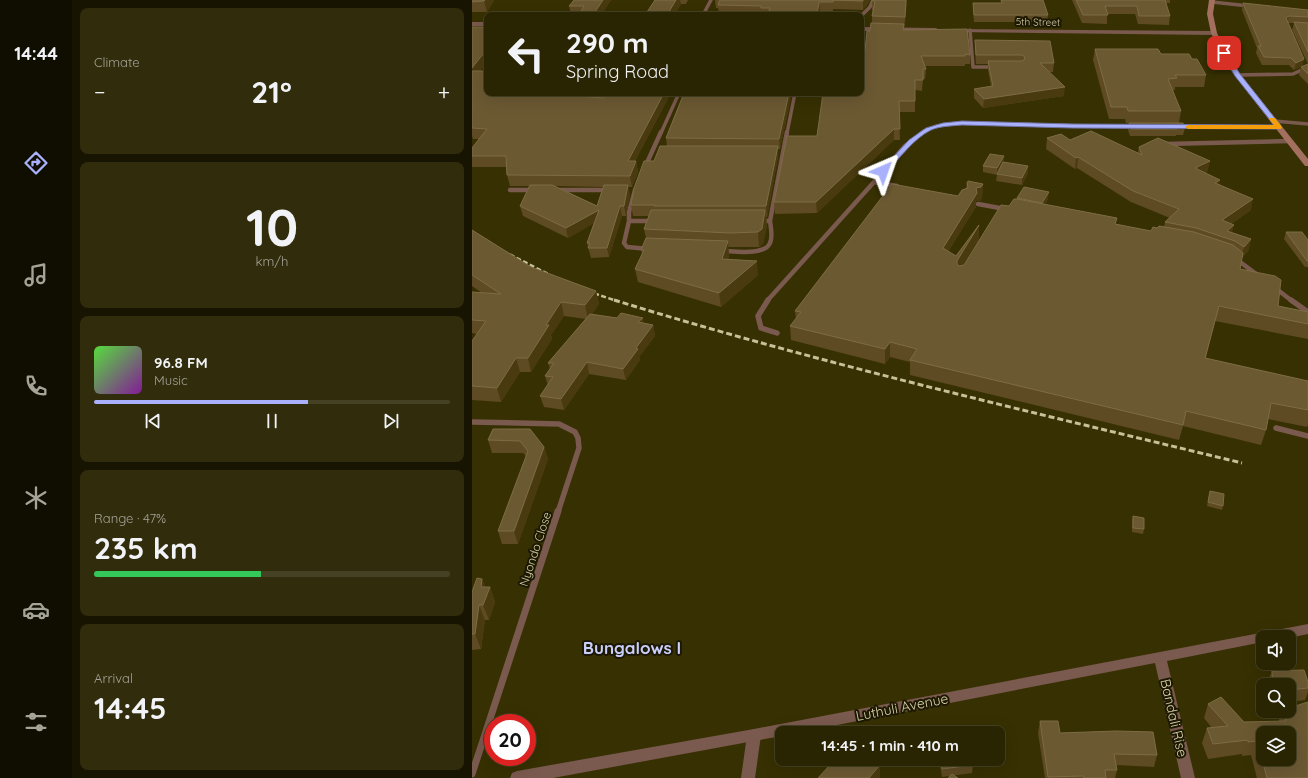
<!DOCTYPE html>
<html lang="en">
<head>
<meta charset="utf-8">
<style>
  :root { --surface:#292402; --page:#312c0c; --text:#f1f3f6; --muted:#a5a499; --line:#454124; --accent:#a9b0fc }
  body { margin:0; font-family:Quicksand,sans-serif; background:var(--page); color:var(--text); height:100vh; display:flex; flex-direction:column; font-size:15px; white-space:nowrap }
  * { box-sizing:border-box; margin:0 }
  p { font-size:13px; color:var(--muted) }
  .icon { flex:none; width:22px; height:22px; fill:none; stroke:currentColor; stroke-width:2; stroke-linecap:round; stroke-linejoin:round }
  .map { position:relative; flex:1; overflow:hidden }
  .drawer { display:flex; flex-direction:column; gap:8px; padding:8px; background:#171401; width:400px }
  .drawer>* { flex:none }
  .guide { position:absolute; left:12px; top:12px; width:380px; height:84px; border-radius:8px; box-shadow:0 4px 16px #0002,0 0 0 1px var(--line); background:#292402; color:var(--text); overflow:hidden }
  .fabs { position:absolute; left:784px; top:630px; display:grid; gap:8px }
  .fabs a { display:grid; place-items:center; width:40px; height:40px; border-radius:8px; background:var(--surface); box-shadow:0 4px 16px #0002,0 0 0 1px var(--line); font-size:20px }
  .speed { position:absolute; left:12px; top:714px; display:flex; gap:8px; font-size:20px; font-weight:700; text-align:center }
  .speed>* { display:grid; place-content:center; width:52px; height:52px; border-radius:50%; background:var(--surface); box-shadow:0 4px 16px #0002,0 0 0 1px var(--line); line-height:1 }
  .speed .limit { border:6px solid #d22; background:#fff; color:#111 }
  .pin { position:absolute; display:grid; place-items:center; width:34px; height:34px; color:#fff; margin:-17px; border-radius:8px; box-shadow:0 2px 6px #0006 }
  .me { position:absolute; width:44px; margin:-22px; rotate:43deg; stroke-linejoin:round; filter:drop-shadow(0 0 3px #0008) }
  .turn { display:flex; align-items:center; gap:14px; height:84px; padding:0 16px; font-size:18px }
  .turn .icon { width:52px; height:52px; stroke-width:2.5 }
  .turn b { display:block; font-size:28px; line-height:34px }
  .big { font-size:30px; font-weight:700; line-height:1.1 }
  .drawer .tile { flex:1; display:flex; flex-direction:column; justify-content:center; gap:6px; min-width:0; padding:0 14px; border-radius:8px; background:var(--page) }
  .drawer .dial { align-items:center; gap:0 }
  .dial b { font-size:52px; line-height:1 }
  .song { display:flex; align-items:center; gap:12px }
  .cover { width:48px; height:48px; border-radius:6px; background:linear-gradient(135deg,hsl(110 70% 55%),hsl(290 70% 35%)) }
  .played { height:4px; border-radius:2px; background:linear-gradient(90deg,var(--accent) 60%,var(--line) 60%) }
  .keys { display:flex; justify-content:space-around; direction:ltr }
  .heat { display:flex; justify-content:space-between; align-items:center; font-size:22px; direction:ltr }
  .charge { height:6px; border-radius:3px; background:linear-gradient(90deg,#34c759 47%,var(--line) 0) }
  .trip { position:absolute; left:303px; top:726px; width:230px; height:40px; border-radius:8px; background:var(--surface); box-shadow:0 4px 16px #0002,0 0 0 1px var(--line); font-weight:700; line-height:40px; text-align:center }
  main { display:flex; flex:1; min-height:0 }
  .menu { display:flex; flex-direction:column; width:72px; justify-content:space-around; align-items:center; background:#100e01; color:var(--muted) }
  .menu .icon { width:28px; height:28px }
  .menu .on { color:var(--accent) }
  .menu b { font-size:18px; color:var(--text) }
  .map>svg:first-child { display:block }
  .lines { fill:none; stroke-linecap:round; stroke-linejoin:round }
  .service-far3 { stroke:#7a594e; stroke-width:3.5 }
  .service-far2 { stroke:#7a594e; stroke-width:4.5 }
  .service-far1 { stroke:#7a594e; stroke-width:5.5 }
  .service { stroke:#7a594e; stroke-width:7 }
  .minor { fill:#7a594e; fill-rule:evenodd }
  .tertiary { fill:#7a594e; fill-rule:evenodd }
  .secondary { fill:#a3705f; fill-rule:evenodd }
  .rail-far1 { stroke:#c7c099; stroke-width:2.5; stroke-dasharray:5 2.5; stroke-linecap:butt }
  .rail { stroke:#c7c099; stroke-width:3; stroke-dasharray:6 3; stroke-linecap:butt }
  .wall { fill:#5e4a23; fill-rule:evenodd }
  .shaded-wall { fill:#493a10 }
  .building { fill:#6b5932; stroke:#7d6c45; fill-rule:evenodd }
  .route { fill:#a9b0fc; stroke:#6e72a4 }
  .slow { fill:#f59e0b }
  .labels { text-anchor:middle; dominant-baseline:central; stroke-width:4; stroke-linejoin:round; paint-order:stroke }
  .far-street-label { font-size:10px; fill:#d9d2ac; stroke:#1c1801 }
  .street-label { font-size:12px; fill:#d9d2ac; stroke:#1c1801 }
  .near-street-label { font-size:14px; fill:#d9d2ac; stroke:#1c1801 }
  .near-quarter-label { font-size:17px; font-weight:bold; fill:#c9cefa; stroke:#1c1801 }
</style>
</head>
<body>
<main>
<nav class="menu">
<b>14:44</b>
<svg class="icon on" aria-label="directions" viewBox="0 0 24 24"><path d="M12 3l9 9-9 9-9-9zM9 14v-3h6M13 9l2 2-2 2"/></svg>
<svg class="icon" aria-label="music" viewBox="0 0 24 24"><path d="M9 18V5l10-2v13"/><circle cx="6" cy="18" r="3"/><circle cx="16" cy="16" r="3"/></svg>
<svg class="icon" aria-label="phone" viewBox="0 0 24 24"><path d="M5 4h4l2 5-3 2q2 4 5 5l2-3 5 2v4C11 20 4 13 5 4z"/></svg>
<svg class="icon" aria-label="climate" viewBox="0 0 24 24"><path d="M12 3v18M4 7l16 10M4 17L20 7"/></svg>
<svg class="icon" aria-label="car" viewBox="0 0 24 24"><path d="M5 17H2v-5l4-1 3-4h7l3 4 3 1v5h-3M9 17h6M6 11h13"/><circle cx="7" cy="17" r="2"/><circle cx="17" cy="17" r="2"/></svg>
<svg class="icon" aria-label="filters" viewBox="0 0 24 24"><path d="M4 7h16M4 17h16"/><circle cx="9" cy="7" r="2"/><circle cx="15" cy="17" r="2"/></svg>
</nav>
<section class="drawer">
<div class="tile"><p>Climate</p>
<div class="heat"><a>−</a><b class="big">21°</b><a>+</a></div>
</div>
<div class="tile dial"><b>10</b><p>km/h</p></div>
<div class="tile">
<div class="song"><i class="cover"></i><div><b>96.8 FM</b><p>Music</p></div></div>
<div class="played"></div>
<div class="keys"><svg class="icon" aria-label="previous" viewBox="0 0 24 24"><path d="M18 5L8 12l10 7zM5 5v14"/></svg><svg class="icon" aria-label="pause" viewBox="0 0 24 24"><path d="M8 5v14M16 5v14"/></svg><svg class="icon" aria-label="next" viewBox="0 0 24 24"><path d="M6 5l10 7-10 7zM19 5v14"/></svg></div>
</div>
<div class="tile"><p>Range · 47%</p><b class="big">235 km</b><div class="charge"></div></div>
<div class="tile"><p>Arrival</p><b class="big">14:45</b></div>
</section>
<div class="map">
<svg width="836" height="778" viewBox="0 0 836 778">
  <rect width="100%" height="100%" fill="#373002"/>
  <g class="lines">
    <path class="service-far3" d="M740 2 777 6
      M231 15 239 0
      M389 16 398 7 401 0
      M498 30 501 67H522
      M765 75 821 74 836 67
      M802 121 836 124
      M705 127H807
      M189 133 207 93
      M315 133 323 93
      M449 133 464 126 490 123 663 127"/>
    <path class="service-far2" d="M693 144 818 141
      M173 167 189 132
      M402 182 433 146 451 132
      M38 190H62
      M84 190H138
      M163 190 157 212V221H183
      M506 204 533 209
      M157 221 152 243 155 247 177 249
      M287 221H298L315 132
      M250 251C261 251 293 256 298 243 301 237 299 228 298 221
      M764 259 787 276
      M802 287 820 301
      M295 301 402 182 425 186"/>
    <path class="service-far1" d="M296 300 286 316 289 328 305 333
      M819 300 836 312
      M0 422 87 424 103 432 106 438 107 448 86 512
      M804 428 836 436"/>
    <path class="service" d="M0 774 86 511"/>
    <path class="minor" d="M282 729 287 731 289 735 283 778H269L275 735 277 731Z"/>
    <path class="tertiary" d="M0 22H15V26H0Z
      M389 27 464 28 467 30 464 32 389 31Z
      M480 29 742 31 745 33 742 35 482 32 480 31Z
      M836 624V634L817 638 791 637V642L695 661 723 778H709L683 663 324 733H310V736L282 741 81 778H38L40 773 45 771 282 729Z"/>
    <path class="secondary" d="M737 0H743L741 14 745 33 755 53 768 74 836 159V166H833L763 76 749 53 739 33 735 14Z"/>
    <path class="rail-far1" d="M31 251 84 278
      M115 291 145 301"/>
    <path class="rail" d="M142 300C349 364 560 412 770 463"/>
  </g>
  <path class="wall" d="M0 0H22L15 12H0Z
    M102 0H139L129 15H99L97 6Z
    M183 0H216L214 4H209L202 15H173Z
    M243 0H398L395 5 391 10 361 9V11H348L347 15 247 14 246 8H244Z
    M435 0 432 30 498 55V64H493V66H452L454 69 453 79H451L450 91 443 90V112H427L428 140H422L345 213 303 214 302 202 345 136 390 79 398 31 400 23V16L401 10H400V1Z
    M529 0 576 15 575 22H502L501 10V3H529Z
    M600 0H698V3H694L698 16 697 25 666 24 663 14H635V24L610 23Z
    M771 3 836 17V64L820 30 822 23H816L832 59 830 66 822 70 817 65H790L784 53 785 48 770 10Z
    M0 27H15V62L8 71 15 93H199L163 161H164L166 172 160 187H156L158 195 154 216H150L137 257 119 258 115 243 122 223 96 238 51 216 48 206 57 186H38L35 175 34 167H0V148L7 139H1L0 136ZM83 186 131 187 125 206Z
    M503 40 582 63 581 72H577L592 96 511 108 502 98V89L519 86 516 70V64H504L503 49Z
    M623 49 689 54 720 59 734 75 732 87H703V90H700L709 111 707 123 713 128 711 135H704V136H658L656 130 657 123H654L653 119H637L621 60Z
    M836 64V84L827 75 829 67Z
    M212 93H320L308 149H306V157L295 217H294L295 225 291 244 287 247H256L257 255 256 260 286 275 249 307 166 282 163 269 170 254 169 250 174 238 172 229 177 216H161L159 205 182 161 195 146 194 138Z
    M575 138 598 140 666 153 667 147 738 161 735 172 734 173 779 210 759 224 760 233 779 239 776 251 770 258 768 269 806 306 836 312V339L743 321 734 358 836 381V425L835 427 796 419 794 430 789 445 711 426 707 440 438 375V362L418 357 413 364 319 340 318 326 324 319 323 311 486 196 494 189 495 183 511 184 510 197 508 201H504V207L476 251 484 256 507 225V239L491 265H492L537 206 545 199V198L576 199 573 204 644 224 679 231 685 228 692 227 693 222 698 218 659 202 605 168 603 169 574 149Z
    M532 156V162L556 173 550 185 524 181 525 175 511 172V166Z
    M0 230 59 267 124 291 127 304 120 314 181 325 183 336 167 357 168 360 154 380 117 374 92 410 72 407 68 396 76 386 73 376 78 369 76 363 114 319 92 316 79 335 80 339 59 372H48L29 402 0 400V341L5 334 0 333V292L10 293 0 286Z
    M814 232 836 240V267H833L812 239Z
    M21 429 72 447 76 459 46 544H30L26 531 54 456 51 453H20L16 440Z
    M737 495 751 506 750 510 735 506Z
    M661 516 672 529 671 534 660 532V520Z
    M10 579 13 587H18L23 602 17 620H13L9 649 0 650V592Z
    M800 671 836 682V692L833 700 817 702V685H795V683Z
    M736 704 772 722H806L811 711H817L836 778H785L779 755 770 756V754L736 759 730 743 735 728H740L732 718Z
    M568 721 588 733 685 755 682 767 644 765 645 770 643 778H573L566 733Z
    M467 759H500L501 765 500 773 470 777Z"/>
  <path class="shaded-wall" d="M13 0H22L15 12 12 1Z
    M131 0H139L129 15H121Z
    M204 0H208L209 4 202 15H195Z
    M391 0H398L395 5 391 10Z
    M434 0H435L433 26V17Z
    M347 2 348 11 347 15H345Z
    M817 16 815 23 814 18Z
    M15 49V62L0 80V68Z
    M832 59 830 66 822 70 824 63Z
    M593 87 592 96 511 108 512 99Z
    M192 93H199L157 172 156 161Z
    M317 93H320L308 149 307 139Z
    M422 129V140L345 213 344 202Z
    M306 146V157L295 217 294 206Z
    M532 156V163L525 175V168Z
    M606 157 605 168 603 169 604 158Z
    M164 161 166 172 160 187 158 176Z
    M738 161 735 172 721 179 723 168Z
    M556 166V173L550 185V178Z
    M748 180 746 191 743 183Z
    M511 184 510 197 508 201H504V207L470 262 471 248 504 188Z
    M156 185 158 195 154 216 152 206Z
    M577 192 576 199 569 210 570 203Z
    M781 199 779 210 747 232 750 220Z
    M148 206 150 216 137 257 135 248Z
    M127 210 128 220 96 238 94 228Z
    M293 210 295 225 291 244 287 247 286 232Z
    M507 225V239L485 275V261Z
    M762 225 759 237 755 231Z
    M779 239 776 251 769 259 772 247Z
    M256 241 257 255 251 273 250 259Z
    M285 261 286 275 249 307 247 293Z
    M124 291 127 304 116 319 113 305Z
    M89 302 92 316 79 335 80 339 59 372 56 358 74 325Z
    M171 318 173 329 166 322Z
    M181 325 183 336 167 357 168 360 154 380 151 369 164 348Z
    M418 342V357L413 364V349Z
    M44 358 48 372 29 402 25 388Z
    M115 362 117 374 92 410 89 399Z
    M72 447 76 459 46 544 42 531Z
    M10 579 15 593 18 587 23 602 17 620 11 605 9 587Z
    M7 605 13 620 9 649 3 634Z
    M408 765V778H397Z"/>
  <path class="building" d="M0 0H13L12 1 0 2Z
    M102 0H131L121 15H107L112 6H97Z
    M183 0H204L195 15H173Z
    M248 0H391V1L361 0V2H347L345 15H295L298 8H289V6L246 5Z
    M400 0H434L433 17 400 16 403 1H400Z
    M529 0H571L576 15H502L501 3H530Z
    M604 0H693L698 16H667L665 6H633L636 15H611Z
    M771 3 836 10V17L817 16 814 18 832 59 824 63 819 58 792 57 786 46H789Z
    M822 22 836 23V52Z
    M399 23 432 24 431 30 495 29 498 55 493 54V56H449L454 69H451V80H443V101H427L428 129H422L344 202H302L315 136H345L351 93H389V79H390L395 31H398Z
    M0 27H15V49L0 68Z
    M503 40 578 41 582 63H568L593 87 512 99 502 89 521 86 516 61H550L552 60 553 57 550 55H504Z
    M623 49H686L689 54H717L720 59H725L734 75H703L705 78 696 79 709 111H656L655 107H639Z
    M836 64V74L829 67Z
    M0 71H15V93H103L106 96 131 98 134 96 132 93H192L156 161H164L158 176 35 175 34 156H0V148L15 129 0 128Z
    M212 93H317L307 139 194 138Z
    M657 123H711L713 128H704L705 129H659Z
    M619 131 670 155 667 147 686 138 738 161 723 168 748 180 743 183 781 199 750 220 762 225 755 231 779 239 772 247 763 241 724 228 693 222 707 209 661 191 606 157 604 158 575 138 589 134 598 140Z
    M188 146H306L294 206H182L183 205H159L162 188 172 161H182Z
    M518 154 532 156 525 168 511 166Z
    M531 162 556 166 550 178 525 174Z
    M496 181 511 184 509 187 504 188 505 193 471 248 484 256 507 225 485 261V264L487 266 492 265 529 205 537 206 542 199H545L645 218 643 224 679 231 681 227 685 228 687 226 722 232 761 245 771 253 768 269 803 276 809 280 806 306 836 312V324L747 306 733 358 836 381V410L799 403 794 430 714 411 711 425 438 360 445 349 418 342 413 349 318 326 329 312 323 311 420 184 486 196 490 190 496 188 495 183Z
    M58 185H80L125 206 132 185H156L152 206H148L135 248H116L118 243H115L127 210 94 228 48 206Z
    M552 187 577 192 570 203 545 198Z
    M179 210H293L290 229 286 232 258 233 172 229Z
    M0 230 59 267 124 291 113 305 89 302 74 325H77L56 358H44L25 388 0 386V341L14 321 0 320V292L29 294 0 275Z
    M814 232H830L836 240V261H835Z
    M174 238 256 241 250 259 285 261 247 293 163 269 172 250H169Z
    M149 313 171 318 166 322 181 325 164 348 166 349 151 369 115 362 89 399 68 396 81 377 73 376 82 363H76L118 314 145 318Z
    M21 429H58L72 447 42 531H26L56 451 48 441 16 440Z
    M738 491 752 494 751 506 736 502Z
    M661 516 672 518V529L661 528Z
    M5 578 10 579 9 587H18L11 605H7L3 634H0V592Z
    M832 670 836 682V688L817 690V685H801L800 671Z
    M749 697 772 722 814 721 812 711H817V708L836 702V778H795L785 741 776 742V740L741 744 735 728 756 726 736 704ZM791 733H817V759H791Z
    M568 721H586L588 733 644 731 681 732 685 755 642 754 645 770H633L634 778H612L611 776 576 777Z
    M361 759H400L408 765 397 778H346L358 765 356 764Z
    M469 759H500L501 765 470 769Z
    M480 774 486 778H476Z"/>
  <path class="route" d="M750 52H754L768 74 809 126V129L600 128 490 125C480 126 468 126 459 130 441 139 427 159 414 173L408 171 437 140 454 128 471 123 490 121 600 124 802 125 763 76 749 53Z"/>
  <path class="slow" d="M798 118H803L810 127 809 129H716L713 127 716 125H802L797 119Z"/>
  <g class="labels">
    <g class="far-street-label">
      <text transform="translate(566 22) rotate(1)">5th Street</text>
    </g>
    <g class="street-label">
      <text transform="translate(63 549) rotate(-72)">Nyondo Close</text>
    </g>
    <g class="near-street-label">
      <text transform="translate(430 707) rotate(-11)">Luthuli Avenue</text>
      <text transform="translate(702 718) rotate(77)">Bandali Rise</text>
    </g>
    <g class="near-quarter-label">
      <text x="160" y="647">Bungalows I</text>
    </g>
  </g>
</svg>
<div class="fabs">
<a><svg class="icon" aria-label="sound" viewBox="0 0 24 24"><path d="M4 9h4l5-4v14l-5-4H4zM17 9q2 3 0 6"/></svg></a>
<a><svg class="icon" aria-label="search" viewBox="0 0 24 24"><circle cx="10" cy="10" r="6"/><path d="M15 15l6 6"/></svg></a>
<a><svg class="icon" aria-label="layers" viewBox="0 0 24 24"><path d="M12 4l9 5-9 5-9-5zM3 14l9 5 9-5"/></svg></a>
</div>
<div class="speed"><div class="limit">20</div></div>
<div class="pin" style="left:752px;top:53px;background:#d93025"><svg class="icon" aria-label="arrive" viewBox="0 0 24 24"><path d="M6 21V4h12l-3 4 3 4H6"/></svg></div>
<svg class="me" style="left:411px;top:171px" viewBox="-20 -20 40 40"><path d="M0-17L14 15 0 8-14 15z" fill="#a9b0fc" stroke="#fff" stroke-width="4"/></svg>
<div class="trip">14:45 · 1 min · 410 m</div>
<div class="guide">
<div class="turn"><svg class="icon" aria-label="left" viewBox="0 0 24 24"><path d="M17 20v-9H6M10 6l-5 5 5 5"/></svg><div><b>290 m</b>Spring Road</div></div>
</div>
</div>
</main>
</body>
</html>
